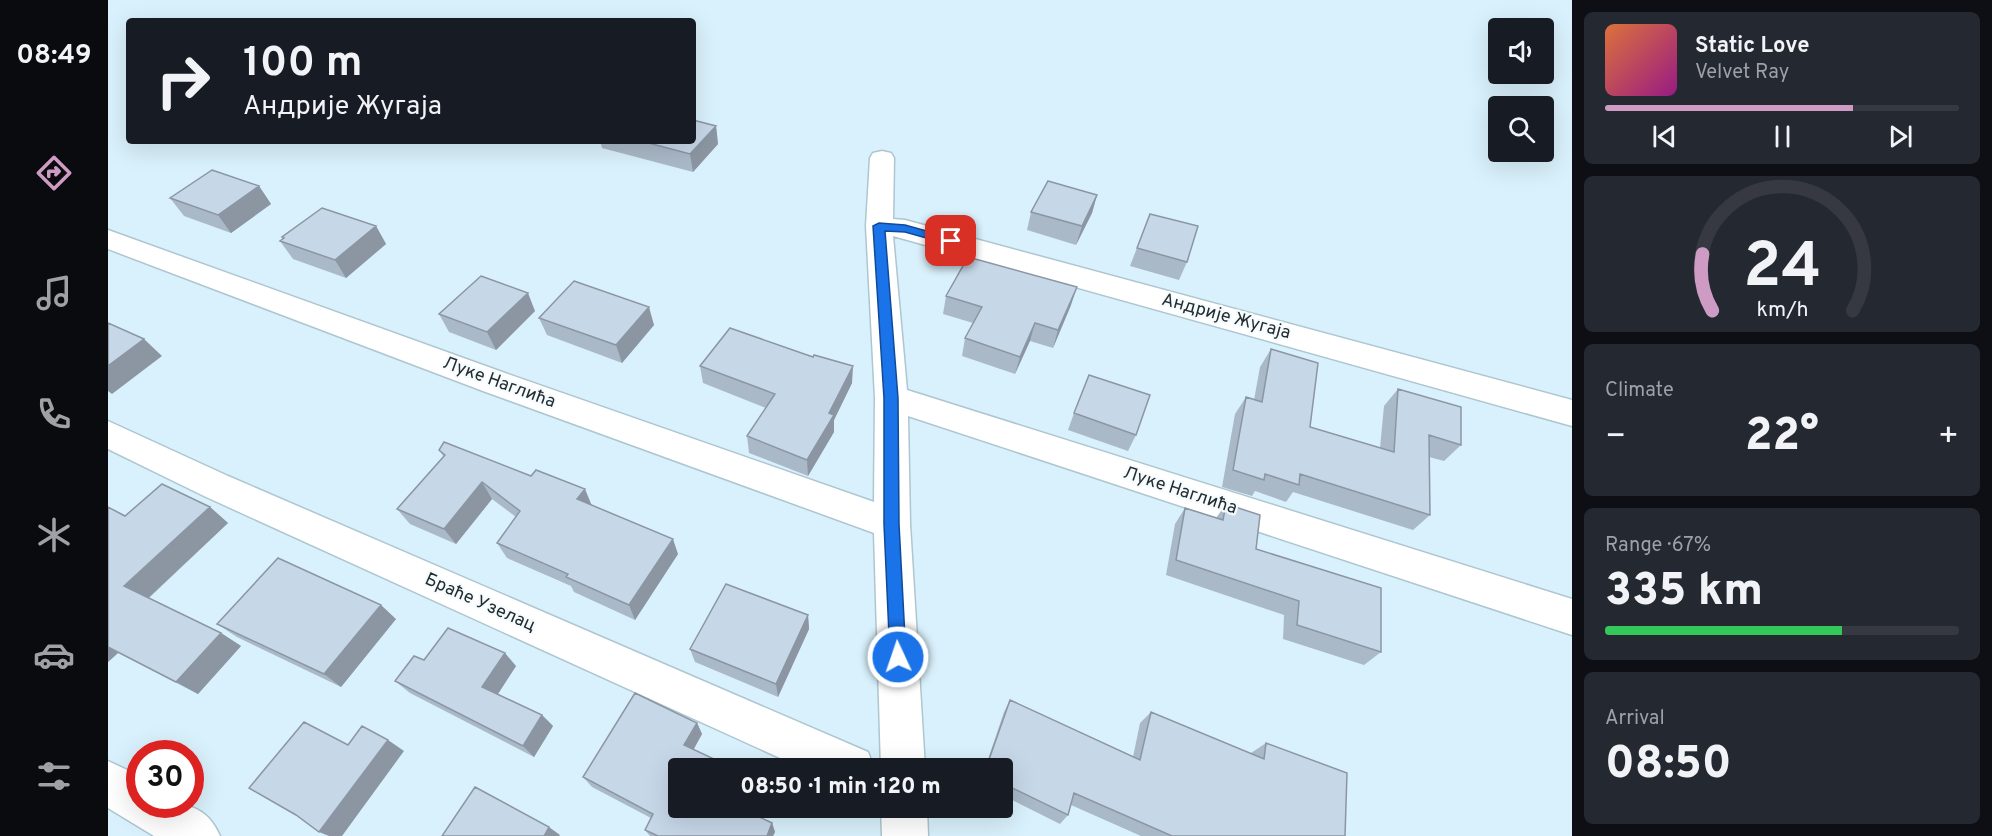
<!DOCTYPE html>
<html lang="en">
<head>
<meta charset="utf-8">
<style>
  :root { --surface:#171b24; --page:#242831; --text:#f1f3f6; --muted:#9ea1a6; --line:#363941; --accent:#ce9bc5 }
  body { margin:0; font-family:Overpass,sans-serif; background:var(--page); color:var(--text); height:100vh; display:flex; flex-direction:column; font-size:22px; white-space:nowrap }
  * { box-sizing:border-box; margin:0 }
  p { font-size:20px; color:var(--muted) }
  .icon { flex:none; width:33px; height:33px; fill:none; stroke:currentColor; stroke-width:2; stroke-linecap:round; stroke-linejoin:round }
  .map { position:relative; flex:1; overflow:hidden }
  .sheet { display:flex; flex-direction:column; gap:12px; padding:12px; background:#0d0f14; width:420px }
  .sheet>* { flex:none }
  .hud { position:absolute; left:18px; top:18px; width:570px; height:126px; border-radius:6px; box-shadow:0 6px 24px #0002; background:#171b24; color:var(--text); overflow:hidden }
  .buttons { position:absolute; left:1380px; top:18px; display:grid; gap:12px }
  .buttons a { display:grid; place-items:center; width:66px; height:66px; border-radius:6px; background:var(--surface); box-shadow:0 6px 24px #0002; font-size:30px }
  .speed { position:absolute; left:18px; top:740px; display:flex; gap:12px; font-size:30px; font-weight:700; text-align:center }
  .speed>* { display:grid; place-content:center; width:78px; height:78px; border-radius:50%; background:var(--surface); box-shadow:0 6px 24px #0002; line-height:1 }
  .speed .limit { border:9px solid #d22; background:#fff; color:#111 }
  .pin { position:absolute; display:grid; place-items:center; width:51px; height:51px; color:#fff; margin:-26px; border-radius:12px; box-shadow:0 3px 9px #0006 }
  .me { position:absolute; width:66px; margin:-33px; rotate:357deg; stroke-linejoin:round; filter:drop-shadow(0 0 4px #0008) }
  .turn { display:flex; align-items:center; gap:21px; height:126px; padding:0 18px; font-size:27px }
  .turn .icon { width:78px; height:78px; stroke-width:2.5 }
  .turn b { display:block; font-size:42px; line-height:51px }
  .big { font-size:45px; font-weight:800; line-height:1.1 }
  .sheet .card { flex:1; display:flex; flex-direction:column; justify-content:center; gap:9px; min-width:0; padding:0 21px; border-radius:9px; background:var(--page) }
  .sheet .dial { align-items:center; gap:0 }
  .dial svg { height:156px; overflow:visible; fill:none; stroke:var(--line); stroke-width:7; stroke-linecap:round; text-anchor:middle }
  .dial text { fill:var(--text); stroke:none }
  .song { display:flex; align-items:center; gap:18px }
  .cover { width:72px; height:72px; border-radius:9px; background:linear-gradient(135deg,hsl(20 70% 55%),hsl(310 70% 35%)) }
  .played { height:6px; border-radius:3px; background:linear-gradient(90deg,var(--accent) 70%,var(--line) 70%) }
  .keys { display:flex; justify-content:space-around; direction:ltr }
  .heat { display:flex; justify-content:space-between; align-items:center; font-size:33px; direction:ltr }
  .charge { height:9px; border-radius:4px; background:linear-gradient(90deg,#34c759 67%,var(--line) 0) }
  .trip { position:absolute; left:560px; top:758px; width:345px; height:60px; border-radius:6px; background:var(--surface); box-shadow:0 6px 24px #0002; font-weight:800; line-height:60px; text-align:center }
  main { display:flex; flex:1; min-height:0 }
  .tab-bar { display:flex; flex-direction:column; width:108px; justify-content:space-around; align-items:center; background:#090b0e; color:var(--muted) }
  .tab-bar .icon { width:42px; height:42px }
  .tab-bar .on { color:var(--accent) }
  .tab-bar b { font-size:27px; color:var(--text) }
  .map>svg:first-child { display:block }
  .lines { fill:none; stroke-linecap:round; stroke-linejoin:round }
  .minor-casing { stroke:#aec6d0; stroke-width:3 }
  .minor { fill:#fff; fill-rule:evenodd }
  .wall { fill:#aab9c8 }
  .shaded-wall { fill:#8b96a2 }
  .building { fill:#c6d7e8; stroke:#8b96a2; stroke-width:1.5 }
  .route { fill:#1a73e8; stroke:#114b97; stroke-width:1.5 }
  .labels { text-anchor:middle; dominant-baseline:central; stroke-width:4.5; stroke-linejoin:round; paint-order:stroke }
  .street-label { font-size:18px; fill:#232c30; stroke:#f6fbfd }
</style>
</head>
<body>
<main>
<nav class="tab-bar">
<b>08:49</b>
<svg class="icon on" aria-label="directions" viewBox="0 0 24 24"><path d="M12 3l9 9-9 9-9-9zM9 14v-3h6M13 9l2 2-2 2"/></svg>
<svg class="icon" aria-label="music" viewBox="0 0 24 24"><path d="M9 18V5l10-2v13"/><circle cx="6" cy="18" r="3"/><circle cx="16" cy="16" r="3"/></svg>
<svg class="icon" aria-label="phone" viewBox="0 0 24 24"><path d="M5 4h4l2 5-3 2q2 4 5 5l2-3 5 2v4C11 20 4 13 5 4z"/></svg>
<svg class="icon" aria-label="climate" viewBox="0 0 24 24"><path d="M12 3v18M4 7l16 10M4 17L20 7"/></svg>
<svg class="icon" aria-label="car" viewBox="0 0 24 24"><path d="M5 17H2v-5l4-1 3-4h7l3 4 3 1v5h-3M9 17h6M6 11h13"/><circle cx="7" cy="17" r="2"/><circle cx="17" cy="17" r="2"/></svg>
<svg class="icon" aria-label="filters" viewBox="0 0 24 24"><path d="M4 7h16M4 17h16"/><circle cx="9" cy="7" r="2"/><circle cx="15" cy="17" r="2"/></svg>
</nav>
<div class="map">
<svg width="1464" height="836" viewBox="0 0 1464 836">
  <rect width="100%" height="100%" fill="#d9f1fc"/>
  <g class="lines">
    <defs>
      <path id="minor" d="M774 151 783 153 786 158 785 219 797 220 1464 400V426L785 236 799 390 1464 599V635L800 416 802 524 817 768H773L766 533 375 391 0 249V230L397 373 766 502 767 398 758 226 762 158 765 153Z
        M0 421 120 476 760 752 766 768H694L96 496 0 449Z
        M0 761 32 776V804C66 804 96 798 112 836H46L0 808Z
        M773 807H819L820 836H774Z"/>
    </defs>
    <use href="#minor" class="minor-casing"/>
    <use href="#minor" class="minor"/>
  </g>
  <path class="wall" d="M608 126 610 144 585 172 494 148 492 141H585Z
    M151 186 163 204 123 233 76 216 62 198Z
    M989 195 984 213 968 245 919 230 923 212Z
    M1042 214 1079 262 1071 280 1022 266Z
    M268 226 278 244 238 278 185 259 172 241 175 238 174 237Z
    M838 296 963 305 945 348 922 341 907 374 854 356 857 338 865 323 835 314Z
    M427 311 388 350 341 332 331 314Z
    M431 318 546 325 514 363 439 335Z
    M1163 349 1202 427 1272 448 1276 406 1290 389 1353 445 1336 461 1321 457 1322 515 1305 530 1185 492 1178 502 1147 491 1144 496 1114 487 1127 414 1138 397 1146 400 1152 367Z
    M592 366 744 383 726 420V432L700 476 641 453 639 436 658 408 595 383Z
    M966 413 1028 435 1020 451 960 430Z
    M331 450 484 505 570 554 527 620 466 592 463 586 399 558 389 543 408 517 384 499 348 544 302 524 289 509 336 457Z
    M1118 504 1148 549 1273 652 1256 665 1175 639 1176 615 1058 575 1067 524 1077 508 1108 518Z
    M0 507 17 516 102 507 120 523 41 598 113 633 133 646 90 694 10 653 0 662Z
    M700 615 701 629 670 697 587 662 582 649Z
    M288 619 233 687 129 637 109 624Z
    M316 660 408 666 390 694 434 715 445 726 426 757 302 693 287 681Z
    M902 700 1025 757 1032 723 1043 712 1143 753 1158 743 1237 836H1033L963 805 960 815 952 824 894 795V768H877L896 712Z
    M589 723 594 734 585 750 570 807H655L651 817 664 823 667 832 665 836H542L537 830 543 818 484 787 475 777Z"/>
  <path class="shaded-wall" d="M608 126 610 144 585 172 582 154Z
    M151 186 163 204 123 233 110 215Z
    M989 195 984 213 968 245 974 226Z
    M268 226 278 244 238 278 227 260Z
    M969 287 963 305 945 348 950 330Z
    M420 293 427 311 388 350 379 332Z
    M541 307 546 325 514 363 508 345Z
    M927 323 922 341 907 374 912 357Z
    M36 339 54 356 4 394 0 391V366Z
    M745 366 744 383 726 420V432L700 476 699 460 721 413Z
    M374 482 384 499 348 544 336 529Z
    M477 489 484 506 469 499Z
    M102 507 120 523 38 600 16 586Z
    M565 539 570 554 527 620 521 605Z
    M273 605 288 619 233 687 216 674Z
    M700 615 701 629 670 697 668 684Z
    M113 633 133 646 90 694 68 682Z
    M0 647 10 653 0 662Z
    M397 653 408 666 386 700 374 687Z
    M434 715 445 726 426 757 415 746Z
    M589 723 594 734 582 756 576 745Z
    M280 740 296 751 234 836H221L211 832Z
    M648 807H655L648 823 645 814Z
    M664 823 667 832 665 836H659Z
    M441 827 452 835 451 836H436Z"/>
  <path class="building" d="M585 120 608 126 582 154 533 141H585Z
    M104 170 151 186 110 215 62 198Z
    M940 181 989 195 974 226 923 212Z
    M214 208 268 226 227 260 172 241 176 238 174 237Z
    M1042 214 1090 226 1079 262 1029 248Z
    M860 257 969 287 950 330 927 323 912 357 857 338 874 307 838 296Z
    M373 276 420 293 379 332 331 314Z
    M466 281 541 307 508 345 431 318Z
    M0 323 36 339 0 366Z
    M622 328 705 357 706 355 745 366 721 413 726 415 699 460 639 436 667 394 592 366Z
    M1163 349 1210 363 1202 427 1286 452 1290 389 1353 407V445L1321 435 1322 515 1192 474 1191 485 1157 474 1156 480 1125 470 1138 397 1154 402Z
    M981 375 1042 395 1028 435 966 413Z
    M336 442 423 476 428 470 477 489 469 499 565 539 521 605 458 577 460 574 389 543 412 511 374 482 336 529 289 509 337 455 331 450Z
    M54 484 102 507 16 586 113 633 68 682 0 647V507L17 516Z
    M1118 504 1152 515 1148 549 1273 588V652L1189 625 1191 601 1068 560 1077 508 1115 520Z
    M170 558 273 605 216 674 109 624Z
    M618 584 700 615 668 684 582 649Z
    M340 628 397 653 374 687 434 715 415 746 287 681 306 656 316 660Z
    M527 693 589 723 576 745 625 768H570V807H648L645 814 664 823 659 836H550L537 830 545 814 475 777Z
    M902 700 1032 760 1043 712 1156 759 1158 743 1239 773 1237 836H1064L966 793 960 815 894 783V768H878Z
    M196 722 240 745 254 726 280 740 211 832 188 815 141 788Z
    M367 787 441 827 436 836H334Z"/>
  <path class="route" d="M771 223 797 225 847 239 848 241 843 245 797 232 777 231 790 398 791 524 798 657 796 663 790 665 784 663 782 657 776 524V398L765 226Z"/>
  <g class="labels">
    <g class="street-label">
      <text transform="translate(1118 317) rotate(15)">Андрије Жугаја</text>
      <text transform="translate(391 383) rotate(20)">Луке Наглића</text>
      <text transform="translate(1072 491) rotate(18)">Луке Наглића</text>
      <text transform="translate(372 603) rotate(24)">Браће Узелац</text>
    </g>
  </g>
</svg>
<div class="buttons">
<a><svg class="icon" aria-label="sound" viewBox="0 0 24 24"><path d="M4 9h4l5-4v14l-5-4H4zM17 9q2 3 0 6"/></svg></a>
<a><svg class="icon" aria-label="search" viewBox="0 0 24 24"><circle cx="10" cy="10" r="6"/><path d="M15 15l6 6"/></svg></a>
</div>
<div class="speed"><div class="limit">30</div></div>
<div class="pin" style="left:843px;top:241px;background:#d93025"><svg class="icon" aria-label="arrive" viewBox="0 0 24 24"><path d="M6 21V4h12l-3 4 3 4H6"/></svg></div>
<svg class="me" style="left:790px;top:657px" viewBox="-20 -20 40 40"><circle r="17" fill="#1a73e8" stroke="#fff" stroke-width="3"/><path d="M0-11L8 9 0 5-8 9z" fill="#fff"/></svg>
<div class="trip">08:50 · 1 min · 120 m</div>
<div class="hud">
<div class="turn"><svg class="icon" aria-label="right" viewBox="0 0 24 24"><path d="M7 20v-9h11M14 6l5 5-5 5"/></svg><div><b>100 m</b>Андрије Жугаја</div></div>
</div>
</div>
<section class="sheet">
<div class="card">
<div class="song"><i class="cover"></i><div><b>Static Love</b><p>Velvet Ray</p></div></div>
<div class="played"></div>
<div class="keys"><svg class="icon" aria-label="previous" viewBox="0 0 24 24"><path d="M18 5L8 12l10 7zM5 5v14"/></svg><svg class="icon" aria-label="pause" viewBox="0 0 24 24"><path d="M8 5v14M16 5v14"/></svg><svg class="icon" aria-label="next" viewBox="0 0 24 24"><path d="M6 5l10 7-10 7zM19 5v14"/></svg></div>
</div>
<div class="card dial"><svg viewBox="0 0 100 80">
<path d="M14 69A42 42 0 1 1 86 69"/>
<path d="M14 69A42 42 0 0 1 9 40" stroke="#ce9bc5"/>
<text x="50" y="56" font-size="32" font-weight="700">24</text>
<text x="50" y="72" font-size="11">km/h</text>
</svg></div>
<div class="card"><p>Climate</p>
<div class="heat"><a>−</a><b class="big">22°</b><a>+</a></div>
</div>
<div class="card"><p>Range · 67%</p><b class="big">335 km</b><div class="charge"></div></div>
<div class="card"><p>Arrival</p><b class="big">08:50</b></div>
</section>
</main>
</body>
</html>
